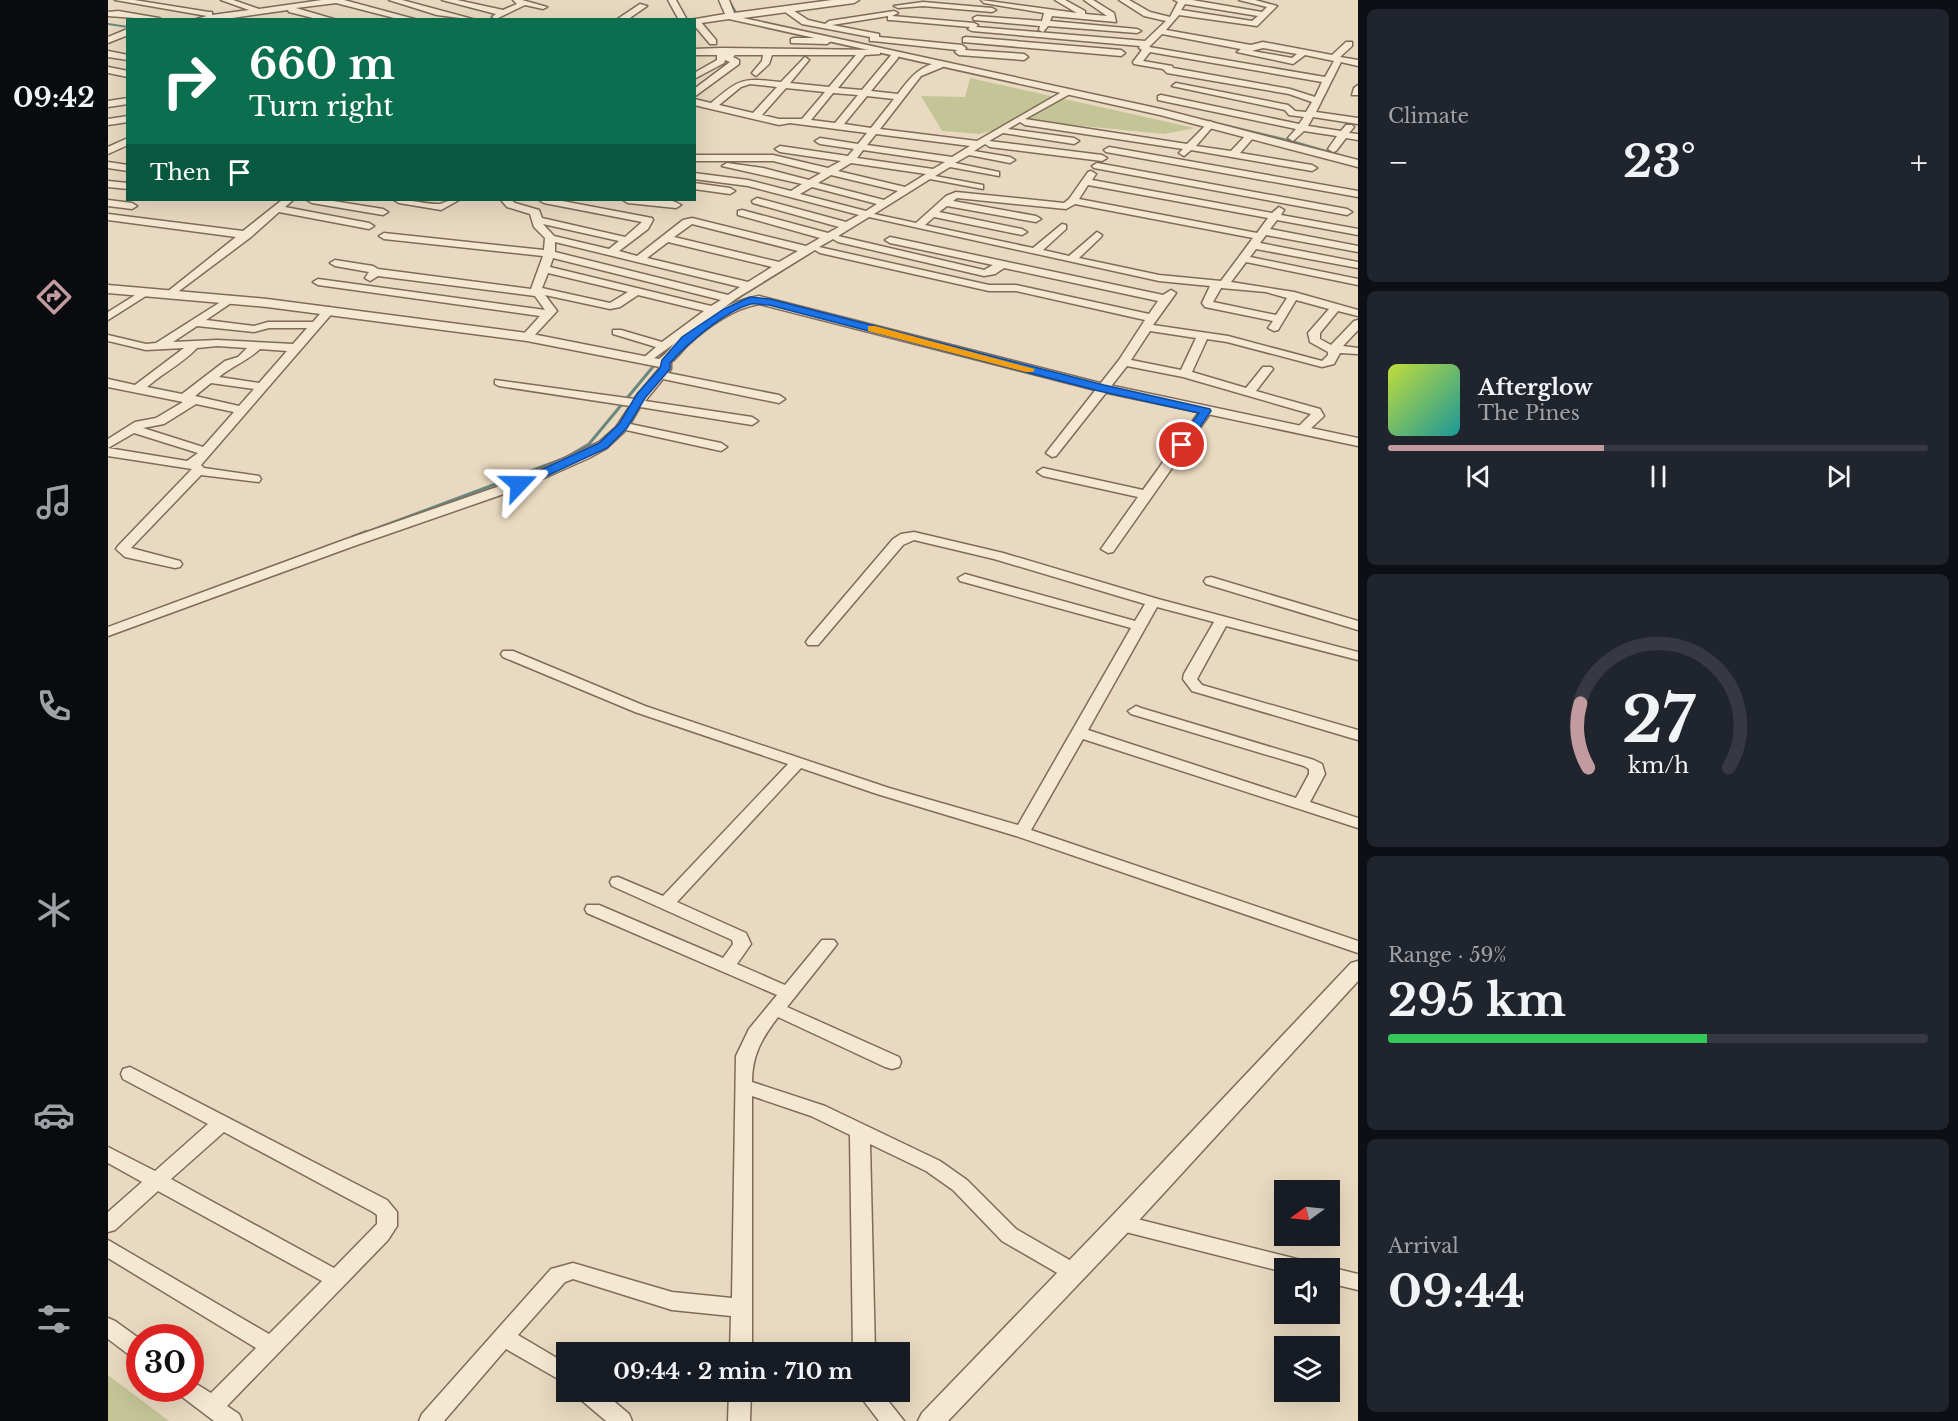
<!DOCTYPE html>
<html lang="en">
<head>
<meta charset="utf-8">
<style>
  :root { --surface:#171b24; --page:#20242c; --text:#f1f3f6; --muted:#9ea1a6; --line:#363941; --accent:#c29ba0 }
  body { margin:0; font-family:"Libre Baskerville",serif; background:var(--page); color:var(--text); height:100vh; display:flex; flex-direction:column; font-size:22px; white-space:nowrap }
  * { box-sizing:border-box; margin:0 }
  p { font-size:20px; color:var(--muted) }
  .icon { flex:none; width:33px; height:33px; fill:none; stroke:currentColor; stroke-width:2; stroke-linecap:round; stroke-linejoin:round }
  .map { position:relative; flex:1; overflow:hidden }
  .sheet { display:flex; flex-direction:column; gap:9px; padding:9px; background:#0d0f14; width:600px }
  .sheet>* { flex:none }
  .banner { position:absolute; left:18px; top:18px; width:570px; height:183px; border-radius:0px; box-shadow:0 6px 24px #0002; background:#0b6e4f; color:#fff; overflow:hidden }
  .needle { width:39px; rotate:255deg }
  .buttons { position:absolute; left:1166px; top:1180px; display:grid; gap:12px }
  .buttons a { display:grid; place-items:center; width:66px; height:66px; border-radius:0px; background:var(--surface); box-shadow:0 6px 24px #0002; font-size:30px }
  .speed { position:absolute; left:18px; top:1324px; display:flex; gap:12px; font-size:30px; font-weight:700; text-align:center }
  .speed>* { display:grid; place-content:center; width:78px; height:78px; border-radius:50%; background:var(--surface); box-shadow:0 6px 24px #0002; line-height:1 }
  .speed .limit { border:9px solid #d22; background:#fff; color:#111 }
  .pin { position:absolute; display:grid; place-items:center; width:51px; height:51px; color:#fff; margin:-26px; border:3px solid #fff; border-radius:50%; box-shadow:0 2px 6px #0007 }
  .me { position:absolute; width:66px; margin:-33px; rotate:67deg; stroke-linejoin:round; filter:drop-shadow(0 0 4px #0008) }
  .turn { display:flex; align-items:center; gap:21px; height:126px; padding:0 24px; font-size:27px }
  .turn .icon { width:78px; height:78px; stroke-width:2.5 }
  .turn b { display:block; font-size:42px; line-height:51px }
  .then { display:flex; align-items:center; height:57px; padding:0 24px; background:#0003; gap:12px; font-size:22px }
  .big { font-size:45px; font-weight:700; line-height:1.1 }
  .sheet .card { flex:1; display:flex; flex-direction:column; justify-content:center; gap:9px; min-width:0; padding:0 21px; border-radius:9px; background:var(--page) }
  .sheet .dial { align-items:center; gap:0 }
  .dial svg { height:156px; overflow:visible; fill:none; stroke:var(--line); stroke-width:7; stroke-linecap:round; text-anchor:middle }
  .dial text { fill:var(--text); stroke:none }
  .song { display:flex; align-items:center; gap:18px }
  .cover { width:72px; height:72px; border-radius:9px; background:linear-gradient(135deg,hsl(70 70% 55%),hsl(180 70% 35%)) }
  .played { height:6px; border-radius:3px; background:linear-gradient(90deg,var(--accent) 40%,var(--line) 40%) }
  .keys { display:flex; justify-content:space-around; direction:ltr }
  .heat { display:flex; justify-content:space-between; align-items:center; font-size:33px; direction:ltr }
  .charge { height:9px; border-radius:4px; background:linear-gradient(90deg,#34c759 59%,var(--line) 0) }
  .trip { position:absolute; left:448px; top:1342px; width:354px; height:60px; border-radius:0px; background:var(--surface); box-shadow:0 6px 24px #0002; font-weight:700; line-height:60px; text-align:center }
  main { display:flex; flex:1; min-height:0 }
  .tabs { display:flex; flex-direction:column; width:108px; justify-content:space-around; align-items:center; background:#090b0e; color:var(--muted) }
  .tabs .icon { width:42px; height:42px }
  .tabs .selected { color:var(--accent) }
  .tabs b { font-size:27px; color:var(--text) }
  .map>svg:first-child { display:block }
  .green { fill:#c4c596 }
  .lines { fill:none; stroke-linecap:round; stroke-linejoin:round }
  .stream-far2 { stroke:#6b887e; stroke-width:2 }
  .stream-far1 { stroke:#6b887e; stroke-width:3 }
  .stream { stroke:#6b887e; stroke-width:4 }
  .minor-casing { stroke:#806b5a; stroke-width:3 }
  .tertiary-casing { stroke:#806b5a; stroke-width:3 }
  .minor { fill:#f5e8d2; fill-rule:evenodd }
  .tertiary { fill:#f5e8d2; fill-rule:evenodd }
  .route { fill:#1a73e8; stroke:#114b97; stroke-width:1.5 }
  .slow { fill:#f59e0b }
</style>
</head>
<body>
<main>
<nav class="tabs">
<b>09:42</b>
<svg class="icon selected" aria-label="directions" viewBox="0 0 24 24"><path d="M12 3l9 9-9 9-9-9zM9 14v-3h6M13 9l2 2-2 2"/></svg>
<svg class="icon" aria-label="music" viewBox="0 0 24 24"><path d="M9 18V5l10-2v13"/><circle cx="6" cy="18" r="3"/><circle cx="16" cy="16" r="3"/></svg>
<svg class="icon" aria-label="phone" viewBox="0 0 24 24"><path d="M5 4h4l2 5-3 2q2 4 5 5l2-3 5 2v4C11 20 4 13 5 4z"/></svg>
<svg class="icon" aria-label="climate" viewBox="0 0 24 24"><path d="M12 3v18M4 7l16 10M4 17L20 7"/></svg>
<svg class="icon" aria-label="car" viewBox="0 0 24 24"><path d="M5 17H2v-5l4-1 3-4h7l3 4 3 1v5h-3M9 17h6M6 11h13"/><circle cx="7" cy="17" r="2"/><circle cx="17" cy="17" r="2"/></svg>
<svg class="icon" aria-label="filters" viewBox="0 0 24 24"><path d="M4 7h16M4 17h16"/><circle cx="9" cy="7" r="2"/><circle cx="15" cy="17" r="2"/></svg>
</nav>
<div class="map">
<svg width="1250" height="1421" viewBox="0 0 1250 1421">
  <rect width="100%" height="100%" fill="#e9d9c0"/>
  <path class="green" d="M862 78 1087 128 1056 134 923 121 871 134 834 131 813 96 857 97Z
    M0 1375 61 1421H0Z"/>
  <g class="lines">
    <path class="stream-far2" d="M621 0 629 14
      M0 24 20 27
      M1075 115 1180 140 1250 160"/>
    <path class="stream-far1" d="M709 248 723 240
      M620 304 703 252
      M459 457 481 444 563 345
      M254 534 452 460"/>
    <path class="stream" d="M245 537 258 532"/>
    <defs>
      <path id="minor" d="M7 0H26L101 12H104V15L141 10 113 0H125L151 9 214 0H236L310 20H294L228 3 188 8 229 20H213L181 12 180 10 110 20H85L99 16Z
        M281 0H294L368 20 329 15Z
        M334 0H349L395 10 409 4 405 0H414L439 7 435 9 417 5 388 19 384 17 388 14Z
        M560 0H568L579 20H571Z
        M873 0 969 13 947 0H957L977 11V14L999 16 976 0H985L1006 13 1008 22 944 16 942 21 1029 29 1033 31 1029 33 940 26 935 32 931 30 932 26 866 20 865 18 869 16 934 21 936 13 876 3Z
        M1011 0H1021L1042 12 1062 17 1070 2 1066 0H1084L1154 12 1159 7 1131 0H1147L1169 6 1149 26 1071 15 1058 30 1143 45 1155 42 1224 55 1238 42H1244V46L1232 57 1250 60V66L1233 62 1208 112 1250 118V124L1205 117 1200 126 1233 131 1238 125H1244L1246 127 1241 133 1250 134V140L1238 138 1228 151 1225 152 1220 149 1229 136 1196 131 1185 141 1180 138 1188 129 1050 100V96L1053 95 1191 124 1196 117 1181 115 1177 110 1064 86 1068 83 1180 105 1187 111 1198 112 1204 102 1181 94 1059 73 1055 69 1026 64 1025 62 1034 50 1031 48 1032 46 864 31 860 29 862 27 783 20H780V16L724 25 771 34V37L854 45 858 48 857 50 916 54 920 57 916 60 851 55 847 52 849 50 765 41H762V37L694 24 673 9 680 7 700 20 717 24 721 21 786 11 790 13 784 16 866 23 870 25 868 27 1037 41 1058 21 1036 16ZM1077 4 1150 16 1144 21 1073 10ZM1054 34 1143 51 1155 48 1189 54 1184 58 1133 49 1129 52 1185 64 1197 55 1226 61 1217 77 1041 47ZM1042 52 1214 82 1207 97 1182 89 1065 68 1064 66 1035 61Z
        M815 2 884 8 888 10 884 12 815 6 790 8 786 6Z
        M532 4 539 6 519 20H508Z
        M10 11 51 18 55 20 0 16V12Z
        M586 21H592L608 40V44H602L586 25Z
        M17 30H20V35L0 43V37Z
        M858 37 1013 50 1017 53 1013 56 855 42V38Z
        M686 38H719L723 41 719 44 683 43V39Z
        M613 48 772 50V54L757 55 730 88 754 90 784 54H790V58L763 91 790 94C801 79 814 62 835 63V67L813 76 772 129 869 141 959 89 963 92 962 94 917 119 1079 144 1102 121 1107 124 1088 146 1123 151 1140 133H1146V137L1132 153 1204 165 1209 168 1204 171 1083 150 1076 156 1071 153 1075 149 917 125 912 122 900 129 966 138 971 141 966 144 895 133 881 141 994 155 999 158 994 161 882 147 877 144 866 151 902 157 907 160 902 163 861 155 847 163 891 172V176L842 167 827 176 875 185V189L822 179 766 214 808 223 838 196 848 192 956 203 961 199 980 172 983 171 988 174 984 180 1164 213 1171 207 1176 210 1173 215 1250 229V235L1169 220 1162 229 1250 246V252L1158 235 1152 243 1250 262V268L1148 249 1142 257 1250 279V285L1138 262 1123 282 1186 292 1250 310V316L1230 311 1212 333V339L1223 345 1246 321 1250 320V330L1235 346 1250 348V354L1232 353 1226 364 1214 367 1119 342 1099 339 1084 372 1138 388 1155 367H1163L1165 369 1148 391 1212 409 1216 416 1199 432H1191V426L1203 414 1075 377 1019 366 948 456 944 457 938 453 1011 360 1037 320 908 291H881L712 253 707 250 629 298 538 364 532 361 548 347 505 334V330H513L554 342 596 311 530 295 512 307 502 309 437 295 449 311 423 339 419 340 413 337 432 316 210 285 205 282 210 279 437 310 427 296 270 276 262 281 257 278 261 272 227 266 222 263 227 260 265 266 270 269 423 289 435 256 276 239 271 236 276 233 436 250 437 238 426 227 422 214 399 207 393 200H403L407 203 431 210 434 218 517 237 534 222 436 203 431 200H449L544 218 545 220 540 229 511 251 529 256 575 220 584 218 698 246 712 238 630 215V211L634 210 720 233 731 227 645 203 644 201 649 198 738 222 751 215 640 186 586 179V173L640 180 683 191 694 184 614 166 619 163 655 168 701 180 713 173 665 161H586V155H665L720 168 733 161 672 152 667 149 672 146 740 156 746 149 712 144 707 141 712 138 750 144 759 133 682 123 671 125 586 105V99L603 103C633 78 634 78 673 82L697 57 701 60 682 83 721 87 748 55H664L661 64 648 76 644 73 654 61 655 55H627L625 57 631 60V64L586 97V89L622 62 617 60 616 63 586 79V73L609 60V55H586V49ZM642 84 669 87 645 113 611 105 633 87ZM678 88 717 92 694 119H671L654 115ZM725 93 750 95 727 123 703 120ZM759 96 786 99 763 128 736 124ZM768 134 862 146 844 157 759 145ZM755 150 837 162 825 169 749 158ZM743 163 818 174 797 187 730 171ZM723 175 790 191 776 200 710 183ZM980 185 1160 218 1149 233 971 199ZM704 187 769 204 758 211 692 194ZM849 198 958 209 967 204 1145 238 1113 281 1051 275 971 258 993 237 994 235 989 232 961 256 935 250 958 229V225L954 224 925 248 817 225 826 217 914 235 919 232 914 229 831 212 839 206 928 222 933 219 928 216 845 201ZM761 217 1051 281 1102 286 1094 303 1097 307 1165 321 1160 328 1166 331 1170 330 1188 300 1221 309 1200 333 1202 342 1220 352V355L1214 361 1120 336 1045 325 1068 293 1063 290 1055 295 782 237 777 240 782 243 885 265 876 270 730 236ZM435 224 511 241 501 249 446 236ZM584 224 690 251 671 262 566 237ZM725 239 730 242 876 276 887 274 896 268 1050 301 1041 314 908 285H881L711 247ZM447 242 632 287 620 295 447 252ZM560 242 664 267 640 282 539 258ZM445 258 613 300 603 306 442 267ZM440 273 520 292 502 303 434 288ZM1113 288 1158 292 1179 298 1168 315 1105 302ZM1042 331 1088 338 1073 370 1023 360Z
        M0 51 20 55V60L0 57Z
        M0 67 20 71V77L0 73Z
        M1250 85V95H1244L1246 88Z
        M20 116V122L0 125V119Z
        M20 138V145L0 154V147Z
        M1001 147 1250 191V197L998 152 996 150Z
        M0 162 20 165V171L0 168Z
        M989 163 1239 209 1244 212 1239 215 986 168 984 166Z
        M0 181 20 183V189L0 187Z
        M586 183 622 188 627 191 622 194 586 189Z
        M0 200 24 203 29 206 24 209 0 206Z
        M174 200H185L177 207 261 223 266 226 261 229 171 212 143 237 63 297 59 296V292L128 237 0 220V214L135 231Z
        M199 200H219L275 209 280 212 275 215 204 203Z
        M286 200C300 199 323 205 332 204 339 202 343 199 351 200L333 210 291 203Z
        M515 200C530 198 560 196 573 205L568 208 520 203Z
        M37 289 41 290V294L0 320V312Z
        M122 296 126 297V301L98 320 146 326 160 322H205L217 308 221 307 227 310 93 465 96 468 151 476 153 479 151 482 93 475 23 548 72 561 74 564 72 567 67 568 17 557 8 549 10 546 84 469 0 456V448L79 461 90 453 26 433 0 448V439L27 422 48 418 75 402 0 387V379L27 385 76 348 38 350 0 341V335L38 344 48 343ZM89 326 146 332 161 328H199L185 344 109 340 65 342ZM109 346 139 348 130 357 117 361 74 394 39 387C55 373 75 363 89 348ZM152 349 179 351 151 383 111 377C124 366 139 361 152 349ZM103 383 146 389 131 406 87 396ZM88 404 126 412 95 447 35 428 56 424Z
        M557 359 563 362V369L560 373 671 395 677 399 671 403 555 379 537 401 644 417 650 421 644 425 532 407 522 424 613 443 619 447 613 451 518 430 499 448 481 458 416 487 246 546 0 636V627L236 540 406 481 491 442 508 427 522 406 391 386 387 384V380L526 399 551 369 553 360Z
        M1098 407 1104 411 1005 552 1000 553 993 549 1030 497 935 476 929 472 935 468 1035 490 1094 408Z
        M806 532 895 553 1050 599 1250 652V660L1118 626 1089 679 1094 685 1250 730V740L1084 691 1075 679 1076 674 1106 622 1049 607 980 730 1188 798 1201 774V769L1196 766 1023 714 1020 711 1028 706 1033 708 1206 760 1214 764 1217 774 1202 802 1250 818V828L975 739 923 830 1250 941V953L908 836 769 794 693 768 569 902 638 933 643 944 629 964 677 985 714 940H726L729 944 726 948 679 1007 791 1057 793 1062 791 1067 784 1069 777 1067 670 1017C654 1038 644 1055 644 1082L717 1106 832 1161 859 1180 908 1229 972 1266 975 1272 972 1278 965 1280 958 1278 894 1241 845 1190 818 1171 762 1144 767 1353H745L742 1135 703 1116 644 1096V1353H622L623 1316 564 1310 465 1279 457 1282 410 1335 459 1364V1384L398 1349 336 1421H311L314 1414 443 1269 465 1263 564 1292 624 1298 628 1056 641 1029 669 995 479 913 477 909 479 905H491L615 958 625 944 624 940 504 886 502 882 504 878 510 877 555 896 680 764 527 712 395 657 393 654 395 651H405L537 706 781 788 910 825 1023 628 852 581 850 578 857 574 1027 621 1037 604 886 559 806 540 795 545 710 645H700L698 642 700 639 785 539 793 534Z
        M1103 577 1250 621V630L1098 584 1096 581 1098 578Z
        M22 1067 279 1200 289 1212V1226L280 1240 119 1406 131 1414 134 1421H106L73 1396 70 1389H82V1380L103 1393 148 1348 0 1258V1240L161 1334 214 1281 50 1191 7 1230 0 1232V1212L34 1182 0 1163V1147L47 1171 100 1124 15 1079 13 1074 15 1069ZM116 1132 265 1212 269 1215V1224L226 1268 63 1179Z
        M1013 1215 1197 1261 1204 1263 1207 1269H1176V1272L1006 1229 1003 1223 1006 1217Z
        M1221 1267 1250 1274V1290L1221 1283V1269H1214Z
        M0 1318 7 1321 32 1339V1360L24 1357 0 1339Z
        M469 1392H495L521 1414 524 1421H498L472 1399Z
        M621 1392H643L642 1421H620Z
        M749 1392H773L796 1421H771Z"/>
      <path id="tertiary" d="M611 0H621L626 13 724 0H751L746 3 635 18 1053 109 1250 160V167L1052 115 621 19 586 24V20H582L617 14Z
        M20 98V104L0 107V101Z
        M0 285 159 299 419 333 551 359C560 353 564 345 571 338 592 318 622 301 651 296L996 384 1250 438V446L995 392 651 304C626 308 599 327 581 344 570 354 567 363 552 367L419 341 159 307 0 293Z
        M1250 961V981L1022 1230 840 1421H810L814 1413 1004 1216 1243 963Z"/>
    </defs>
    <use href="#minor" class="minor-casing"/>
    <use href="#tertiary" class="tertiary-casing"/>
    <use href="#minor" class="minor"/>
    <use href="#tertiary" class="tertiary"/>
  </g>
  <path class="route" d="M642 297 662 299 996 385 1102 409 1103 411 1078 447 1074 448 1068 445 1091 413 991 391 661 305C656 305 648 303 643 304 617 311 580 343 562 363V369L537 398 519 428 499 448 415 487H406V482L491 443 511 424 529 394 552 368 554 360 574 337 616 309Z"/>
  <path class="slow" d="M760 326H767L927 369 925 372H918L760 331Z"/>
</svg>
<div class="buttons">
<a><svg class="needle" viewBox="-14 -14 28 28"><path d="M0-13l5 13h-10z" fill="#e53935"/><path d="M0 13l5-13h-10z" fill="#9ea1a6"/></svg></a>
<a><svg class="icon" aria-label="sound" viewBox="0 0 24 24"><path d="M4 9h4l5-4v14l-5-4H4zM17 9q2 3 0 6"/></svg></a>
<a><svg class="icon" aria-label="layers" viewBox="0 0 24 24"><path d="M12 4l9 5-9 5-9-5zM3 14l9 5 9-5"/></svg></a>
</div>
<div class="speed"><div class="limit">30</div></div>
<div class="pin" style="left:1074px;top:445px;background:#d93025"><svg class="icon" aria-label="arrive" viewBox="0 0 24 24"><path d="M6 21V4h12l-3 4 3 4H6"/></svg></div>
<svg class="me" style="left:411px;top:484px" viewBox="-20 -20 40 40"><path d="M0-17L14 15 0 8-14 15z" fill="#1a73e8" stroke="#fff" stroke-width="4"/></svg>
<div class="trip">09:44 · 2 min · 710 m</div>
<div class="banner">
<div class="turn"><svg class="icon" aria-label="right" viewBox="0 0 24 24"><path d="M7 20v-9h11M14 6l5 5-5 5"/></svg><div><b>660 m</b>Turn right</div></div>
<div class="then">Then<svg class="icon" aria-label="arrive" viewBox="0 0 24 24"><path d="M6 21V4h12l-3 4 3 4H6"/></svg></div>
</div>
</div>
<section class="sheet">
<div class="card"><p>Climate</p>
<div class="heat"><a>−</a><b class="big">23°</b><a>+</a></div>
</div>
<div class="card">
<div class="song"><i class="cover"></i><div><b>Afterglow</b><p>The Pines</p></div></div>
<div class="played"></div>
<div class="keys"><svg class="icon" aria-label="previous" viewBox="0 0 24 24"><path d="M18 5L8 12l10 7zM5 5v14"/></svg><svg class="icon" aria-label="pause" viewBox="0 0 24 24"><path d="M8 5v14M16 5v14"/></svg><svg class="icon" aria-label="next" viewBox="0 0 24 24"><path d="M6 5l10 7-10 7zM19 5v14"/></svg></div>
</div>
<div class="card dial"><svg viewBox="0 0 100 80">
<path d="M14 69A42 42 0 1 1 86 69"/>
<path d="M14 69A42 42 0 0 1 10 36" stroke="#c29ba0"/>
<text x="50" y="56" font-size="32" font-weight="700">27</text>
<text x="50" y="72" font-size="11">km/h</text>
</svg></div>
<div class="card"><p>Range · 59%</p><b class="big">295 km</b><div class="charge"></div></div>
<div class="card"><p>Arrival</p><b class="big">09:44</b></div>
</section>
</main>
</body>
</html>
